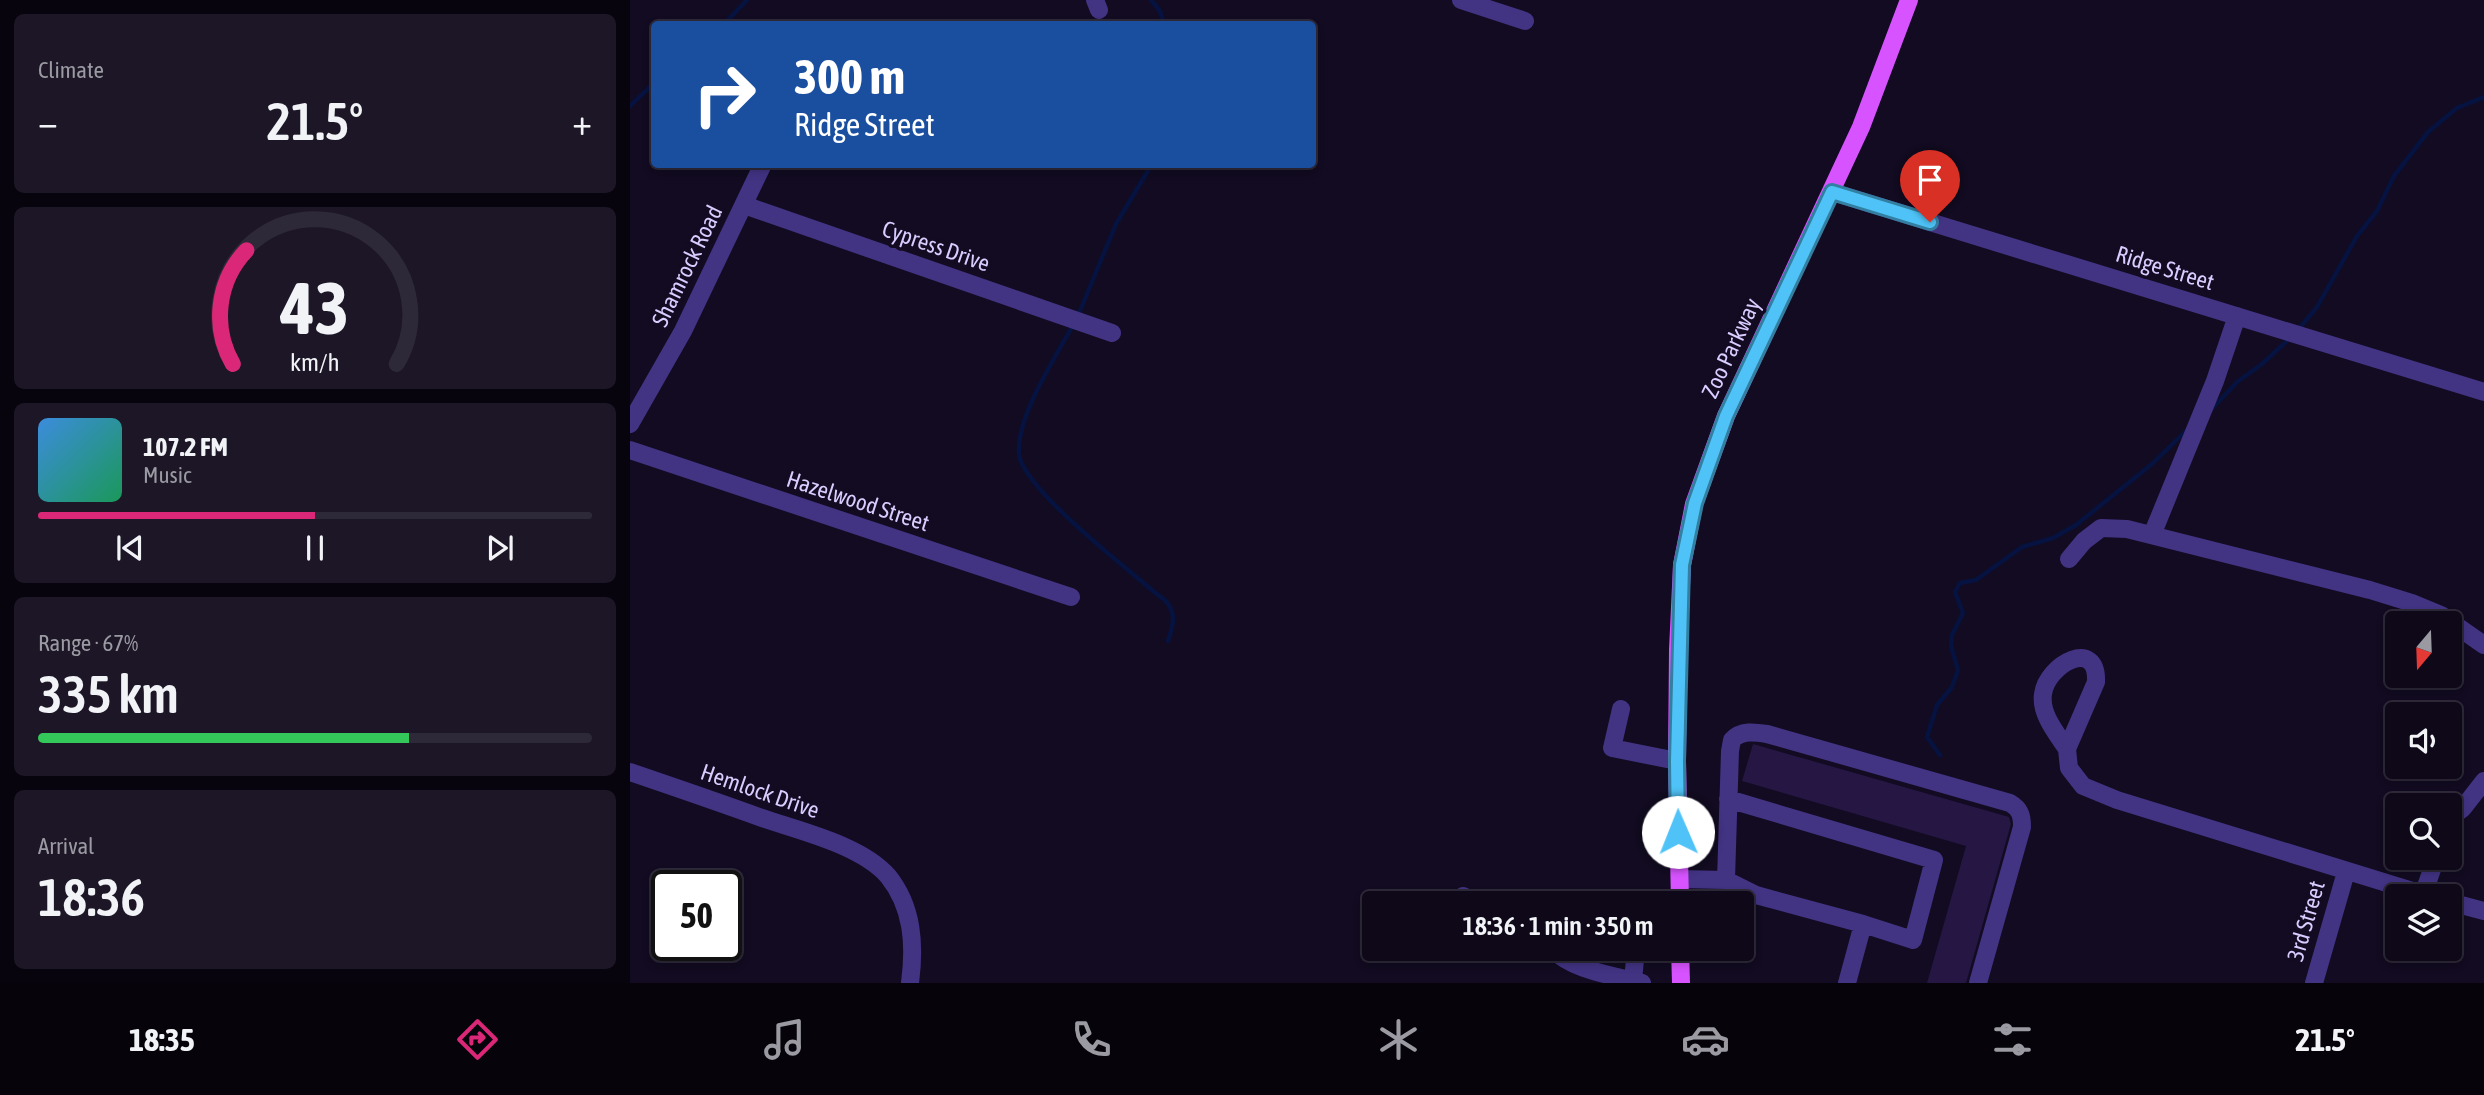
<!DOCTYPE html>
<html lang="en">
<head>
<meta charset="utf-8">
<style>
  :root { --surface:#0e0819; --page:#1c1626; --text:#f1f3f6; --muted:#9b9aa2; --line:#2e2938; --accent:#db2777 }
  body { margin:0; font-family:"Asap Condensed",sans-serif; background:var(--page); color:var(--text); height:100vh; display:flex; flex-direction:column; font-size:26px; white-space:nowrap }
  * { box-sizing:border-box; margin:0 }
  p { font-size:23px; color:var(--muted) }
  .icon { flex:none; width:38px; height:38px; fill:none; stroke:currentColor; stroke-width:2; stroke-linecap:round; stroke-linejoin:round }
  .map { position:relative; flex:1; overflow:hidden }
  .panel { display:flex; flex-direction:column; gap:14px; padding:14px; background:#08040e; width:630px }
  .panel>* { flex:none }
  .guide { position:absolute; left:21px; top:21px; width:665px; height:147px; border-radius:7px; box-shadow:0 4px 10px #0003,0 0 0 2px var(--line); background:#1a4fa0; color:#fff; overflow:hidden }
  .needle { width:46px; rotate:199deg }
  .tools { position:absolute; left:1755px; top:611px; display:grid; gap:14px }
  .tools a { display:grid; place-items:center; width:77px; height:77px; border-radius:7px; background:var(--surface); box-shadow:0 4px 10px #0003,0 0 0 2px var(--line); font-size:35px }
  .speed { position:absolute; left:21px; top:870px; display:flex; gap:14px; font-size:35px; font-weight:700; text-align:center }
  .speed>* { display:grid; place-content:center; width:91px; height:91px; border-radius:50%; background:var(--surface); box-shadow:0 4px 10px #0003,0 0 0 2px var(--line); line-height:1 }
  .speed .limit { border:4px solid #111; border-radius:10px; background:#fff; color:#111 }
  .pin { position:absolute; display:grid; place-items:center; width:60px; height:60px; color:#fff; margin:-72px -30px; border-radius:50% 50% 50% 0; rotate:-45deg; box-shadow:0 0 7px #0007 }
  .pin .icon { rotate:45deg }
  .me { position:absolute; width:77px; margin:-38px; rotate:359deg; stroke-linejoin:round; filter:drop-shadow(0 0 5px #0008) }
  .turn { display:flex; align-items:center; gap:24px; height:147px; padding:0 28px; font-size:32px }
  .turn .icon { width:91px; height:91px; stroke-width:2.5 }
  .turn b { display:block; font-size:49px; line-height:60px }
  .big { font-size:52px; font-weight:600; line-height:1.1 }
  .panel .card { flex:1; display:flex; flex-direction:column; justify-content:center; gap:10px; min-width:0; padding:0 24px; border-radius:10px; background:var(--page) }
  .panel .dial { align-items:center; gap:0 }
  .dial svg { height:182px; overflow:visible; fill:none; stroke:var(--line); stroke-width:7; stroke-linecap:round; text-anchor:middle }
  .dial text { fill:var(--text); stroke:none }
  .song { display:flex; align-items:center; gap:21px }
  .cover { width:84px; height:84px; border-radius:10px; background:linear-gradient(135deg,hsl(210 70% 55%),hsl(150 70% 35%)) }
  .played { height:7px; border-radius:4px; background:linear-gradient(90deg,var(--accent) 50%,var(--line) 50%) }
  .keys { display:flex; justify-content:space-around; direction:ltr }
  .heat { display:flex; justify-content:space-between; align-items:center; font-size:38px; direction:ltr }
  .charge { height:10px; border-radius:5px; background:linear-gradient(90deg,#34c759 67%,var(--line) 0) }
  .trip { position:absolute; left:732px; top:891px; width:392px; height:70px; border-radius:7px; background:var(--surface); box-shadow:0 4px 10px #0003,0 0 0 2px var(--line); font-weight:600; line-height:70px; text-align:center }
  .tab-bar { display:flex; height:112px; justify-content:space-around; align-items:center; background:#06030a; color:var(--muted) }
  .tab-bar .icon { width:49px; height:49px }
  .tab-bar .selected { color:var(--accent) }
  .tab-bar b { font-size:32px; color:var(--text) }
  main { display:flex; flex:1; min-height:0 }
  .map>svg:first-child { display:block }
  .lines { fill:none; stroke-linecap:round; stroke-linejoin:round }
  .stream { stroke:#061340; stroke-width:4.5 }
  .building { fill:#261643 }
  .minor { stroke:#423383; stroke-width:18 }
  .major { stroke:#d753ff; stroke-width:18 }
  .route-casing { stroke:#337fa1; stroke-width:18 }
  .route { stroke:#4fc3f7; stroke-width:12 }
  .labels { text-anchor:middle; dominant-baseline:central; stroke-width:7; stroke-linejoin:round; paint-order:stroke }
  .street-label { font-size:23px; fill:#d9ccff; stroke:#120b21 }
</style>
</head>
<body>
<main>
<section class="panel">
<div class="card"><p>Climate</p>
<div class="heat"><a>−</a><b class="big">21.5°</b><a>+</a></div>
</div>
<div class="card dial"><svg viewBox="0 0 100 80">
<path d="M14 69A42 42 0 1 1 86 69"/>
<path d="M14 69A42 42 0 0 1 20 19" stroke="#db2777"/>
<text x="50" y="56" font-size="32" font-weight="700">43</text>
<text x="50" y="72" font-size="11">km/h</text>
</svg></div>
<div class="card">
<div class="song"><i class="cover"></i><div><b>107.2 FM</b><p>Music</p></div></div>
<div class="played"></div>
<div class="keys"><svg class="icon" aria-label="previous" viewBox="0 0 24 24"><path d="M18 5L8 12l10 7zM5 5v14"/></svg><svg class="icon" aria-label="pause" viewBox="0 0 24 24"><path d="M8 5v14M16 5v14"/></svg><svg class="icon" aria-label="next" viewBox="0 0 24 24"><path d="M6 5l10 7-10 7zM19 5v14"/></svg></div>
</div>
<div class="card"><p>Range · 67%</p><b class="big">335 km</b><div class="charge"></div></div>
<div class="card"><p>Arrival</p><b class="big">18:36</b></div>
</section>
<div class="map">
<svg width="1854" height="983" viewBox="0 0 1854 983">
  <rect width="100%" height="100%" fill="#120b21"/>
  <g class="lines">
    <path class="stream" d="M521 0 530 11 534 24
      M94 24 117 0
      M0 106 24 83
      M447 318 486 224 522 164
      M443 325C425 358 386 417 389 454 393 489 498 569 528 595 547 607 545 621 538 641
      M1668 330 1687 307 1727 236 1747 211 1764 176 1798 132 1827 108 1854 97
      M1579 412 1607 382 1632 364 1660 338
      M1310 755 1297 737 1307 705 1322 687 1328 670 1321 646 1322 635 1333 613 1325 592 1330 583 1346 580 1392 547 1423 538 1446 525 1522 464 1558 429"/>
  </g>
  <path class="building" d="M1123 744 1379 817 1381 824 1336 983H1297L1336 846 1112 781Z"/>
  <g class="lines">
    <path class="minor" d="M465 0 469 10
      M831 0 895 21
      M1202 192 1854 392
      M114 205 482 333
      M0 424 53 331 133 164
      M0 450 441 597
      M1522 535 1585 381 1607 316
      M1439 559 1454 541 1471 528 1497 529 1740 590 1782 603 1811 615 1854 645
      M991 709 982 748 1047 761
      M1437 749C1427 734 1410 714 1413 694 1417 664 1468 637 1466 682L1437 749 1439 768 1453 786 1487 800 1799 896
      M0 772C44 787 88 802 132 818 170 831 231 845 258 876 283 907 285 945 280 983
      M1098 799 1304 860 1283 940 1233 924
      M1820 818 1833 808 1854 781
      M1050 879 1096 880 1100 751 1102 740C1111 730 1125 732 1137 734L1380 803C1390 809 1392 815 1392 827L1348 983
      M1096 880 1126 895 1233 924 1217 983
      M1793 895 1806 858
      M833 896 848 903
      M1820 902 1854 911
      M921 948C943 971 982 975 1012 983
      M1003 981 1006 948
      M1684 983 1716 872"/>
    <path class="major" d="M1050 903 1047 761 1048 650 1052 565 1064 504 1096 416 1231 127 1279 0
      M1050 948 1051 983"/>
  </g>
  <g class="lines">
    <defs>
      <path id="route" d="M1048 832 1047 761 1052 565 1065 503 1096 416 1202 192 1300 222"/>
    </defs>
    <use href="#route" class="route-casing"/>
    <use href="#route" class="route"/>
  </g>
  <g class="labels">
    <g class="street-label">
      <text transform="translate(306 246) rotate(19)">Cypress Drive</text>
      <text transform="translate(57 266) rotate(-64)">Shamrock Road</text>
      <text transform="translate(1535 268) rotate(17)">Ridge Street</text>
      <text transform="translate(1101 348) rotate(-65)">Zoo Parkway</text>
      <text transform="translate(228 501) rotate(18)">Hazelwood Street</text>
      <text transform="translate(130 791) rotate(19)">Hemlock Drive</text>
      <text transform="translate(1676 921) rotate(-74)">3rd Street</text>
    </g>
  </g>
</svg>
<div class="tools">
<a><svg class="needle" viewBox="-14 -14 28 28"><path d="M0-13l5 13h-10z" fill="#e53935"/><path d="M0 13l5-13h-10z" fill="#9b9aa2"/></svg></a>
<a><svg class="icon" aria-label="sound" viewBox="0 0 24 24"><path d="M4 9h4l5-4v14l-5-4H4zM17 9q2 3 0 6"/></svg></a>
<a><svg class="icon" aria-label="search" viewBox="0 0 24 24"><circle cx="10" cy="10" r="6"/><path d="M15 15l6 6"/></svg></a>
<a><svg class="icon" aria-label="layers" viewBox="0 0 24 24"><path d="M12 4l9 5-9 5-9-5zM3 14l9 5 9-5"/></svg></a>
</div>
<div class="speed"><div class="limit">50</div></div>
<div class="pin" style="left:1300px;top:222px;background:#d93025"><svg class="icon" aria-label="arrive" viewBox="0 0 24 24"><path d="M6 21V4h12l-3 4 3 4H6"/></svg></div>
<svg class="me" style="left:1048px;top:832px" viewBox="-20 -20 40 40"><circle r="19" fill="#fff"/><path d="M0-13L10 11 0 6-10 11z" fill="#4fc3f7"/></svg>
<div class="trip">18:36 · 1 min · 350 m</div>
<div class="guide">
<div class="turn"><svg class="icon" aria-label="right" viewBox="0 0 24 24"><path d="M7 20v-9h11M14 6l5 5-5 5"/></svg><div><b>300 m</b>Ridge Street</div></div>
</div>
</div>
</main>
<nav class="tab-bar">
<b>18:35</b>
<svg class="icon selected" aria-label="directions" viewBox="0 0 24 24"><path d="M12 3l9 9-9 9-9-9zM9 14v-3h6M13 9l2 2-2 2"/></svg>
<svg class="icon" aria-label="music" viewBox="0 0 24 24"><path d="M9 18V5l10-2v13"/><circle cx="6" cy="18" r="3"/><circle cx="16" cy="16" r="3"/></svg>
<svg class="icon" aria-label="phone" viewBox="0 0 24 24"><path d="M5 4h4l2 5-3 2q2 4 5 5l2-3 5 2v4C11 20 4 13 5 4z"/></svg>
<svg class="icon" aria-label="climate" viewBox="0 0 24 24"><path d="M12 3v18M4 7l16 10M4 17L20 7"/></svg>
<svg class="icon" aria-label="car" viewBox="0 0 24 24"><path d="M5 17H2v-5l4-1 3-4h7l3 4 3 1v5h-3M9 17h6M6 11h13"/><circle cx="7" cy="17" r="2"/><circle cx="17" cy="17" r="2"/></svg>
<svg class="icon" aria-label="filters" viewBox="0 0 24 24"><path d="M4 7h16M4 17h16"/><circle cx="9" cy="7" r="2"/><circle cx="15" cy="17" r="2"/></svg>
<b>21.5°</b>
</nav>
</body>
</html>
